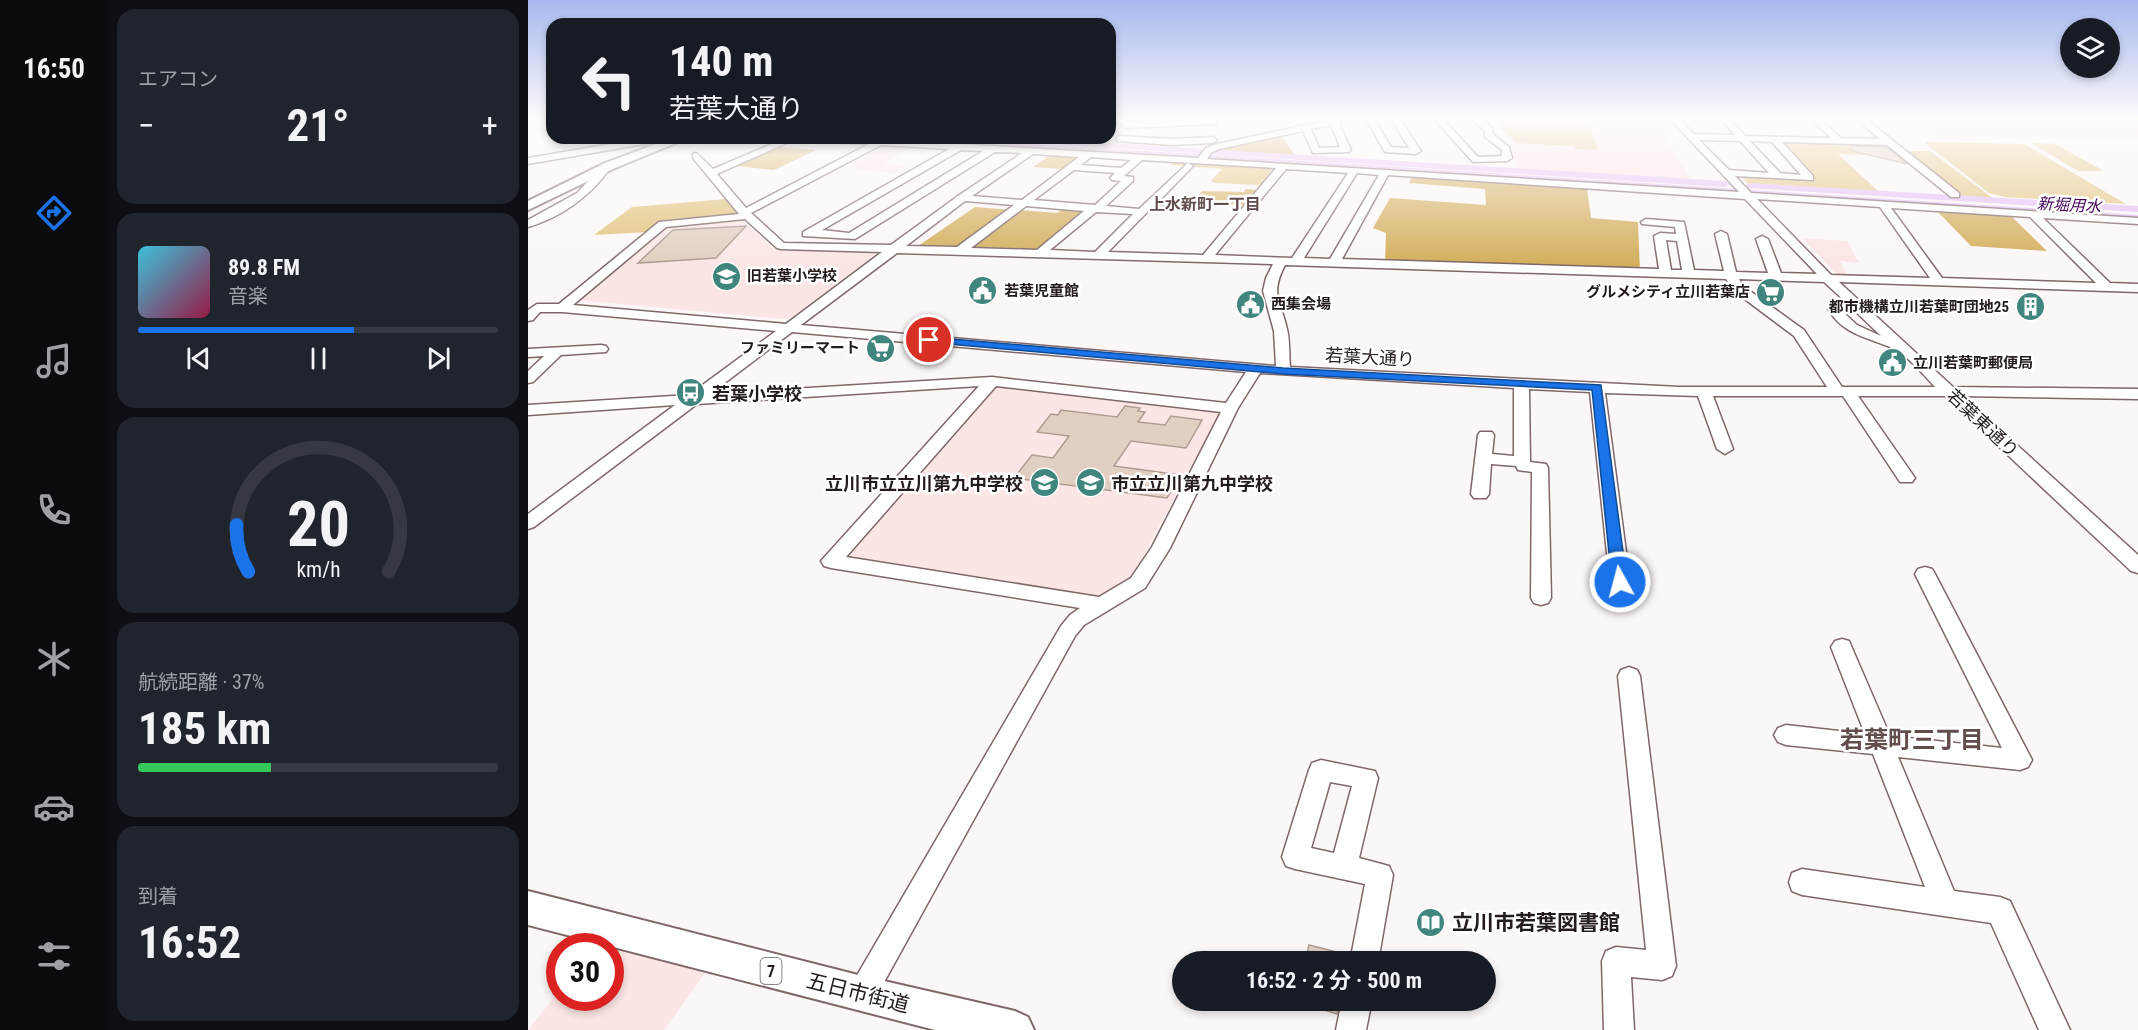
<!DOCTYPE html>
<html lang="ja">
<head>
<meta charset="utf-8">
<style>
  :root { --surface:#171b24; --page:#20242c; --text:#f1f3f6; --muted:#9ea1a6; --line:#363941; --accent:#1a73e8 }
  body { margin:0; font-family:"Roboto Condensed","Noto Sans JP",sans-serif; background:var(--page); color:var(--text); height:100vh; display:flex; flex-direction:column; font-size:22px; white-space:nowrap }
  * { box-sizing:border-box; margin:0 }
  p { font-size:20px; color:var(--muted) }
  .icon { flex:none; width:33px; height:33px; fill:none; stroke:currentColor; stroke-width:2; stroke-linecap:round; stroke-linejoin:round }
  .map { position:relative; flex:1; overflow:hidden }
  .panel { display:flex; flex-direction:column; gap:9px; padding:9px; background:#0d0f14; width:420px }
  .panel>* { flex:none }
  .guide { position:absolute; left:18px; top:18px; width:570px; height:126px; border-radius:18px; box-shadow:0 3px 9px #0003; background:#171b24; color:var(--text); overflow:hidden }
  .buttons { position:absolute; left:1532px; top:18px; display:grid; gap:12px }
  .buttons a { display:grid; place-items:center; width:60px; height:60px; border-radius:50%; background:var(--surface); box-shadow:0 3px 9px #0003; font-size:30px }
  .speed { position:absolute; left:18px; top:933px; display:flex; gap:12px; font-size:30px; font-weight:700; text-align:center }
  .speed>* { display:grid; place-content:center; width:78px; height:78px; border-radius:50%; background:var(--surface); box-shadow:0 3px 9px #0003; line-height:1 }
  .speed .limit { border:9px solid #d22; background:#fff; color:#111 }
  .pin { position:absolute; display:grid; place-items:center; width:51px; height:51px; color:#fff; margin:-26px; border:3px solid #fff; border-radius:50%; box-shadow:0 2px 6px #0007 }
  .me { position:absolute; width:66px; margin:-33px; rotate:353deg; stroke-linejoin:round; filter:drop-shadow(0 0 4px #0008) }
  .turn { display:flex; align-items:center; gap:21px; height:126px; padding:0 24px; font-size:27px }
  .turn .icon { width:78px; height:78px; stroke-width:2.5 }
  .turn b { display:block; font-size:42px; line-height:51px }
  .big { font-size:45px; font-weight:700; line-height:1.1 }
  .panel .tile { flex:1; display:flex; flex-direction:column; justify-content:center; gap:9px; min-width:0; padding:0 21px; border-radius:18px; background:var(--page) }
  .panel .dial { align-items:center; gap:0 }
  .dial svg { height:156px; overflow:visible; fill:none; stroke:var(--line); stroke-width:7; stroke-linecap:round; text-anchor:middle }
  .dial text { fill:var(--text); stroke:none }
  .song { display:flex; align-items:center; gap:18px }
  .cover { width:72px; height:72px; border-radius:9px; background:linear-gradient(135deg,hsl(190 70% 55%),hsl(340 70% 35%)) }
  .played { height:6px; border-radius:3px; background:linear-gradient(90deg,var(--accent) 60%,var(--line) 60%) }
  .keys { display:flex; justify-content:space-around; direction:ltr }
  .heat { display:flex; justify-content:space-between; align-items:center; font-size:33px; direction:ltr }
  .charge { height:9px; border-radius:4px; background:linear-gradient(90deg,#34c759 37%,var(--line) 0) }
  .trip { position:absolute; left:644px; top:951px; width:324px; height:60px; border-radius:30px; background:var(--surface); box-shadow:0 3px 9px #0003; font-weight:700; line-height:60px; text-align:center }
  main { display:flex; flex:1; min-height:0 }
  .tabs { display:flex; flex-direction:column; width:108px; justify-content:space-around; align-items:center; background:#090b0e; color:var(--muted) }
  .tabs .icon { width:42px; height:42px }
  .tabs .on { color:var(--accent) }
  .tabs b { font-size:27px; color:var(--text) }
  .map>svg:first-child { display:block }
  .built { fill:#fbe6e5 }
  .green { fill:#e2c37c }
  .forest { fill:#d3af5d }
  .water { fill:#e3bef7 }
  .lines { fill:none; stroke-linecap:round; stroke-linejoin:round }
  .canal { fill:#e3bef7; fill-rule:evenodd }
  .building { fill:#e2cfc3; stroke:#af9c91; stroke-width:1.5 }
  .minor-casing { stroke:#7e6868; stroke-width:3 }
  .major-casing { stroke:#7e6868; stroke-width:4 }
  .minor { fill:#fff; fill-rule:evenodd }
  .major { fill:#fff; fill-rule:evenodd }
  .route { fill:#1a73e8; stroke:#114b97; stroke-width:1.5 }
  .labels { text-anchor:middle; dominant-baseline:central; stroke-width:5; stroke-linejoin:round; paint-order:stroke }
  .far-poi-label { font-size:15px; font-weight:bold; fill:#241c1b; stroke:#fff; text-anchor:start }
  .far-neighbourhood-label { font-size:16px; font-weight:bold; fill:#614d4c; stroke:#fff }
  .far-water-label { font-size:16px; font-style:italic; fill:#44045b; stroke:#fff }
  .shield { fill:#fff; stroke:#66605f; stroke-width:1.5 }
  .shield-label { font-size:16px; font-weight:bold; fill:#241c1b }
  .street-label { font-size:18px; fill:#241c1b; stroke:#fff }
  .poi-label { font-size:18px; font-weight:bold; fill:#241c1b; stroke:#fff; text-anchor:start }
  .near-poi-label { font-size:21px; font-weight:bold; fill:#241c1b; stroke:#fff; text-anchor:start }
  .near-street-label { font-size:21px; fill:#241c1b; stroke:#fff }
  .near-neighbourhood-label { font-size:24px; font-weight:bold; fill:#614d4c; stroke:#fff }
</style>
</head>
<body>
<main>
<nav class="tabs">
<b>16:50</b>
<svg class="icon on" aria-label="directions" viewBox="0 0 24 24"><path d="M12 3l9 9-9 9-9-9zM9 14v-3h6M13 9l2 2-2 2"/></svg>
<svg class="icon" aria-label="music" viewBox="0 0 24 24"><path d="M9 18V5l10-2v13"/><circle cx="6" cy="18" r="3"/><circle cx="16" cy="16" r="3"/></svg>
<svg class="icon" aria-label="phone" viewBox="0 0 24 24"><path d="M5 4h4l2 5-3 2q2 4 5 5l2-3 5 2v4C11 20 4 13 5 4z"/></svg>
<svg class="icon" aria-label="climate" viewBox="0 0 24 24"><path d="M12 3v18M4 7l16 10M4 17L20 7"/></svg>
<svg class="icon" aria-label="car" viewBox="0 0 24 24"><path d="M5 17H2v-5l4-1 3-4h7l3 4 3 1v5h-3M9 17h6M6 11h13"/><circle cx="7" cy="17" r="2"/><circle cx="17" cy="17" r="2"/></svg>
<svg class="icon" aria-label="filters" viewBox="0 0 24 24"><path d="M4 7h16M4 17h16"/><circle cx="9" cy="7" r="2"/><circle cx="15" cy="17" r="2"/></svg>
</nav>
<section class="panel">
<div class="tile"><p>エアコン</p>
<div class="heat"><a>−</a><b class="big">21°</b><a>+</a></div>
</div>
<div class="tile">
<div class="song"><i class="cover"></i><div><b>89.8 FM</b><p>音楽</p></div></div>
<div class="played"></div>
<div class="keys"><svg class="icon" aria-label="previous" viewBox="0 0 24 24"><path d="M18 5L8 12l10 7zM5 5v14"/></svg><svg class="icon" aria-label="pause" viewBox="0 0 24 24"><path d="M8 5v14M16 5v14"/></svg><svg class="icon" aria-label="next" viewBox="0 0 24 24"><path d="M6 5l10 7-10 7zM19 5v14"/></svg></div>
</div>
<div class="tile dial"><svg viewBox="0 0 100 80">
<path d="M14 69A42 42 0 1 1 86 69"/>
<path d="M14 69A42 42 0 0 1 8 45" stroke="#1a73e8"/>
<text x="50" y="56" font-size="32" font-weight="700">20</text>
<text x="50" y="72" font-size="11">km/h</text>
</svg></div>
<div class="tile"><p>航続距離 · 37%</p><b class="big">185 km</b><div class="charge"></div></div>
<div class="tile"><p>到着</p><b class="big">16:52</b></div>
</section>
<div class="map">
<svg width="1610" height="1030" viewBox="0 0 1610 1030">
  <rect width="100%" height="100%" fill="#fcf7f7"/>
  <path class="built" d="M962 119H1136L1139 123 1130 125 1163 180 989 169 981 138Z
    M1390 119H1610V139L1415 138Z
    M363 144 388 145 355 163 378 166 366 173 318 168Z
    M215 220 244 248 352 253 267 316 256 319 49 300 137 225Z
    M1274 238 1319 241 1331 263 1312 261 1320 277 1309 275Z
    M469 386 687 410 691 414 605 576 575 598 317 557 463 388Z
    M82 947 178 972 136 1030H0L31 991 32 998H82Z"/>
  <path class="green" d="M974 119H1060L1070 150 1048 149 1045 146 988 143 974 129Z
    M1255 141 1327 143 1341 155 1310 154 1351 192 1220 185 1213 175 1287 180 1253 142Z
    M1399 142 1496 144 1598 204 1476 197 1461 193 1397 143Z
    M1503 143 1527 144 1576 171H1550Z
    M1371 151H1402L1466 199 1429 196Z
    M647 161 742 166 745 168 732 185 687 183 683 181 694 169 643 165Z
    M198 199 210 214 131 223 119 232 66 235 104 207Z"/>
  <path class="forest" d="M752 134 767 156 688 151 696 147Z
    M248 147 288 150 246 170 209 166Z
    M524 154 553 156 536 169 505 167Z
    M884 176 1059 189 1063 218 1110 222 1112 272 857 263 858 233 845 228 862 198 958 205 957 189 881 183Z
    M718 189 730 190 717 205 663 202 674 191 716 192Z
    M447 207 484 210 432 248H387Z
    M537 207 558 210 511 250 442 248 492 210 529 213Z
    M1408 210 1482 215 1519 251 1443 246Z"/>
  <path class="water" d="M348 138H399L685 155 1610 215V218Z"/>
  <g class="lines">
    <path class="canal" d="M457 138H500L1197 181 1202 184 1197 187 461 140Z
      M1221 183 1610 206V212L1218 188V184Z"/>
  </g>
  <path class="building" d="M1324 146 1358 147 1379 164 1324 151Z
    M218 226 188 258 110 263 145 230Z
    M597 406 612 408 610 411 617 412 610 422 637 425 643 416 674 420 658 448 603 441 586 466 653 475 639 498 486 478 504 455 525 458 541 436 509 432 523 414 530 415 533 410 589 417Z
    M781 945 821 955 820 962H777Z
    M774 1000H812L809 1014 774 1003Z"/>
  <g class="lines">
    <defs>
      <path id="minor" d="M684 119 688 120V124L598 128 594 125 598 122Z
        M805 119H823L811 123 823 150 821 152 785 153 775 131 691 149 684 152 679 159 1211 192 1142 119H1151L1166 134 1207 135 1193 119H1202L1217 136 1303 138 1283 119H1292L1313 138 1352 139 1328 119H1338L1431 193V197H1423L1359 145 1254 142 1285 176V180L1207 176 1223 193 1610 218V224L1515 218 1582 283 1610 284V292L1311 282 1425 387 1610 389V399L1435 396 1610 555V573L1603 571 1417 396H1330L1387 478 1384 482H1372L1315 396H1185L1205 449 1197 454 1189 449 1170 396 1077 393 1102 582 1099 587 1092 589 1085 587 1082 582 1062 392 1001 389 1002 462 1018 464 1020 468 1023 598 1020 603 1013 605 1006 603 1003 598 1004 472 990 470 988 466 963 464 961 494 958 498H946L943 494 950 435 952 432H964L966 435 964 454 986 456V388L732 373 710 408 642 548 617 588 556 625 547 636 344 1004 334 1009 324 1004 319 994 324 984 533 626 542 615 552 608 303 568 296 566 293 561 451 386 169 404 6 527 0 529V514L147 405 0 415V405L161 395 248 331 34 312H12L5 320 0 321V310L9 304H31L131 222 211 214 165 158V154L168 153 185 169 258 138H270L189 174 218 208 341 144 281 141 277 138H327L670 158 678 148 685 145ZM803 125 812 147 791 148 783 129ZM1171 140 1212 141 1241 173 1201 170ZM1222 141 1244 142 1273 175 1252 173ZM353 145 421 149 275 232V236L327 239 467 152 494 153 430 196 363 245 256 243 223 213ZM433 150 455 151 321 233 294 230ZM505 154 551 157 494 200 444 196ZM563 157 603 160 593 168 553 165ZM614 160 748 168 675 255 580 252 627 204 658 208 663 205 658 202 633 199 663 168 665 166 660 163 611 209 578 206 605 181V177L596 176ZM758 169 820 173 764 258 687 255ZM546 170 587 173 582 178 584 180 593 181 567 205 506 200ZM829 173 851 175 802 259 776 258ZM860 175 1217 199 1289 274 1253 273 1240 239 1234 236 1228 239 1240 273 1208 272 1199 234 1193 231 1187 234 1196 271 1166 270 1156 222 1118 219 1113 222 1114 224 1147 227 1148 234 1132 233 1126 236 1131 269 814 259ZM1229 199 1352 207 1402 278 1303 275ZM437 201 486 205 429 247 378 246ZM498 206 556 211 509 250 443 248ZM1363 208 1502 217 1568 283 1414 278ZM568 212 605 214 567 252 522 250ZM217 219 249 248 253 249 354 252 258 324 45 305 138 227ZM1138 240 1149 241 1154 270H1143ZM369 253 745 264 738 278 735 291 746 331 748 366 273 325ZM757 265 1198 279 1206 291 1266 336 1299 387H1151L762 367C761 355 762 341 759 329 752 299 742 294 757 265ZM1211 279 1296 282 1319 303 1302 306 1300 309C1316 336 1341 337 1366 349 1379 355 1397 376 1407 387H1314L1276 330 1215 286ZM1326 310 1353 336 1329 325 1315 312ZM264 332 718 372 698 403 464 377 182 394ZM468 386 693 412 624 547 603 578 571 597 318 557Z
        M838 119H846L863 147 881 148 863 119H872L893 151 888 154 857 152Z
        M906 119H915L950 157 974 156V150L957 137V131L943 119H953L964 128 965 134 981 147 984 158 979 161 945 162Z
        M592 136 644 139 685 137 689 140 685 143 644 145 589 141V137Z
        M118 138H138L134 141 0 164V158Z
        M77 165 82 168C63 196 32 218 0 227V220L49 193 74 166Z
        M73 345 78 346 80 349 78 352 33 355 5 382 0 383V371L16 356 0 357V349Z
        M1397 567 1404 569 1407 574 1504 760 1500 767 1492 770 1370 757 1426 891 1472 897 1482 901 1542 1030H1511L1463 923 1274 895 1264 891 1261 882 1264 873 1274 869 1397 887 1345 754 1258 745 1250 742 1246 735 1250 728 1258 725 1337 734 1303 647 1307 641 1314 639 1321 641 1362 736 1474 748 1387 574 1390 569Z
        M1101 667 1109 670 1112 676 1148 966 1144 976 1134 980 1103 977 1106 1030H1076L1074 961 1078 951 1088 947 1118 950 1090 676 1093 670Z
        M793 760 847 771 850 778 831 858 861 866 865 875 850 962H822L837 884 767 869 758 866 754 857 781 770 784 763ZM802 782 824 786 806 853 783 848Z
        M814 1000H844L838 1030H808Z"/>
      <path id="major" d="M144 138H160L85 169 0 210V201L77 163Z
        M0 891 334 976 487 1011 500 1017 506 1030H407L0 925Z"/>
    </defs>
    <use href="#minor" class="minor-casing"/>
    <use href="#major" class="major-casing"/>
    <use href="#minor" class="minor"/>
    <use href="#major" class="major"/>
  </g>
  <linearGradient id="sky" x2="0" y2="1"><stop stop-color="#a6b8ee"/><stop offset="0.45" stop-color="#fefbfb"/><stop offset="1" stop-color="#fefbfb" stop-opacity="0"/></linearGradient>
  <rect width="1610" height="264" fill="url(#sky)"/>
  <path class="route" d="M401 337 755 368 1073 385 1099 582 1092 587 1084 582 1064 390 755 374 398 342V338Z"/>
  <defs>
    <symbol id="school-disc" viewBox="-11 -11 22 22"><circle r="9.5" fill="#40867e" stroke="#fff"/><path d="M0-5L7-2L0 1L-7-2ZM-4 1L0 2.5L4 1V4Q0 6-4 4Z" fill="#fff"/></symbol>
    <symbol id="civic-disc" viewBox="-11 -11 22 22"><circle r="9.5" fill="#40867e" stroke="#fff"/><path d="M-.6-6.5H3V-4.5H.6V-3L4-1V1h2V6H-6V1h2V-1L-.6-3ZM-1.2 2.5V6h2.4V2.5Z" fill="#fff"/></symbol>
    <symbol id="supermarket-disc" viewBox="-11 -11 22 22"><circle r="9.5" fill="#40867e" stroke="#fff"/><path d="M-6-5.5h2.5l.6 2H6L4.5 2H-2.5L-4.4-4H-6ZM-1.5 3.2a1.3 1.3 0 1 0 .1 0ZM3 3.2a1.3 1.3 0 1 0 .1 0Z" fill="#fff"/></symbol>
    <symbol id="building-disc" viewBox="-11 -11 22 22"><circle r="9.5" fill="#40867e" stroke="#fff"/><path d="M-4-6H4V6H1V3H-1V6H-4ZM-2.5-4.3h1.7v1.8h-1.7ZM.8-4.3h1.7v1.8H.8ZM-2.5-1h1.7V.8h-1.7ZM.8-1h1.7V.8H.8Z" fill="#fff"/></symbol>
    <symbol id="bus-disc" viewBox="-11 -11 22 22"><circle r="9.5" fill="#40867e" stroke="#fff"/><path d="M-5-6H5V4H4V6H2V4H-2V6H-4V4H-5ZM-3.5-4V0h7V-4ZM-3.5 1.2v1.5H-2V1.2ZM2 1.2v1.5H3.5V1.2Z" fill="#fff"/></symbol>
    <symbol id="library-disc" viewBox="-11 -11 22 22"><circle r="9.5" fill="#40867e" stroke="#fff"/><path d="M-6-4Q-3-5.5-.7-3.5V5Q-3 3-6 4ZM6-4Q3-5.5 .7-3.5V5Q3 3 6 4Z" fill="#fff"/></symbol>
  </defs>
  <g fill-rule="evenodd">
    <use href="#school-disc" x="182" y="260" width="33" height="33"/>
    <use href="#civic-disc" x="438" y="274" width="33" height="33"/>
    <use href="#supermarket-disc" x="1226" y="276" width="33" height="33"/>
    <use href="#civic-disc" x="706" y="288" width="33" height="33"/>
    <use href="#building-disc" x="1486" y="290" width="33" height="33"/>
    <use href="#supermarket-disc" x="336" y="332" width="33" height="33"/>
    <use href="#civic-disc" x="1348" y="346" width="33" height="33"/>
    <use href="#bus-disc" x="146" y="376" width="33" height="33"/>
    <use href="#school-disc" x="500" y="466" width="33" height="33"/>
    <use href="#school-disc" x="546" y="466" width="33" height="33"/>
    <use href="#library-disc" x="886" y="906" width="33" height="33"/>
  </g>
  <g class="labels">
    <g class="far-poi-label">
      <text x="219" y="276">旧若葉小学校</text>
      <text x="476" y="291">若葉児童館</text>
      <text x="1222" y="292" text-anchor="end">グルメシティ立川若葉店</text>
      <text x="743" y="304">西集会場</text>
      <text x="1481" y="307" text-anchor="end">都市機構立川若葉町団地25</text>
      <text x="332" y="348" text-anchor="end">ファミリーマート</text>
      <text x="1385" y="363">立川若葉町郵便局</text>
    </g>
    <g class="far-neighbourhood-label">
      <text x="677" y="204">上水新町一丁目</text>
    </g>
    <g class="far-water-label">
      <text transform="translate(1541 205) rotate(3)">新堀用水</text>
    </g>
    <rect class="shield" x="232.5" y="958" width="21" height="26" rx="4.5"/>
    <g class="shield-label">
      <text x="243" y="971">7</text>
    </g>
    <g class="street-label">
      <text transform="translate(842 357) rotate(3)">若葉大通り</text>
      <text transform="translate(1455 423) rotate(43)">若葉東通り</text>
    </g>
    <g class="poi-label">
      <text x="184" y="393">若葉小学校</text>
      <text x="495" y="483" text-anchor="end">立川市立立川第九中学校</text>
      <text x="583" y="483">市立立川第九中学校</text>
    </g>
    <g class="near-poi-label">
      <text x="924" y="923">立川市若葉図書館</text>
    </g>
    <g class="near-street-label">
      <text transform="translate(330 993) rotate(14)">五日市街道</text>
    </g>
    <g class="near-neighbourhood-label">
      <text x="1384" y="740">若葉町三丁目</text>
    </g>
  </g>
</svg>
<div class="buttons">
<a><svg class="icon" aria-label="layers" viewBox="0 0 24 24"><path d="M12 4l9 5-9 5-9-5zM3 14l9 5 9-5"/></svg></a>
</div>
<div class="speed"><div class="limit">30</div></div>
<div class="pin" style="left:401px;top:340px;background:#d93025"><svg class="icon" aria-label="arrive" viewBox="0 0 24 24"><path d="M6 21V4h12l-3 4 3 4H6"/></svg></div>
<svg class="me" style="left:1092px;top:582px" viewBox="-20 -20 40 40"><circle r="17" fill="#1a73e8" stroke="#fff" stroke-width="3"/><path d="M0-11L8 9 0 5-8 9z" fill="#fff"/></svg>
<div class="trip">16:52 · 2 分 · 500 m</div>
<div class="guide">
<div class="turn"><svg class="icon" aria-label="left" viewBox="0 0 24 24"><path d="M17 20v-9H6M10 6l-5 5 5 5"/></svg><div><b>140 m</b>若葉大通り</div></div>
</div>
</div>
</main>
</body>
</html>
